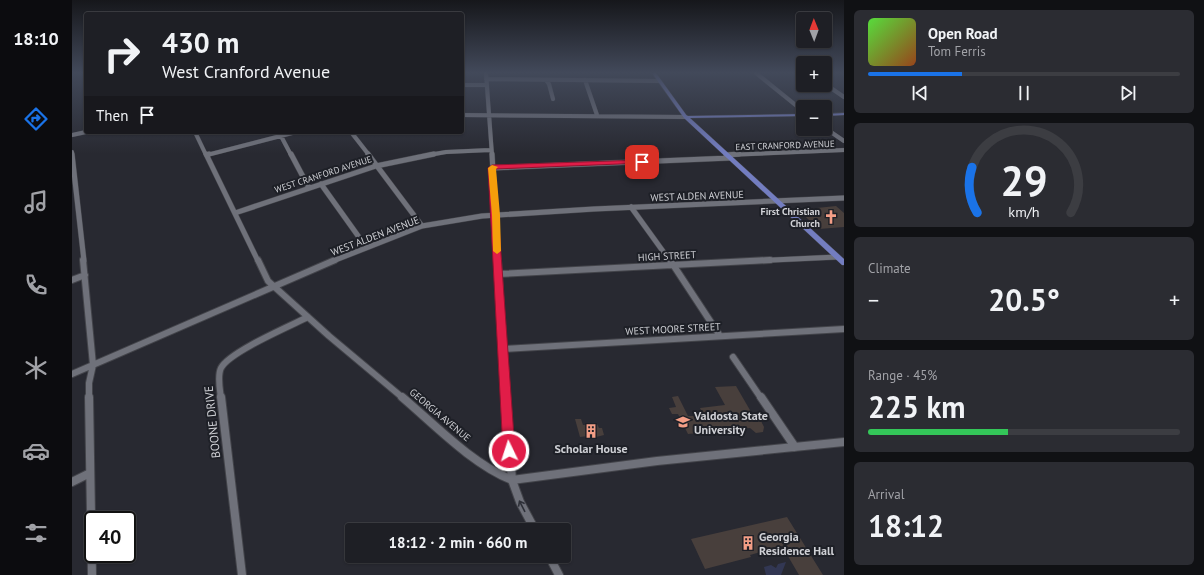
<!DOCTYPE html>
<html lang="en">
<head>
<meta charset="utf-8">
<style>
  :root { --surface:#1e1f25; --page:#2b2c32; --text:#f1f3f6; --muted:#a1a2a7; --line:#3c3d42; --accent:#1a73e8 }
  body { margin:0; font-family:"PT Sans",sans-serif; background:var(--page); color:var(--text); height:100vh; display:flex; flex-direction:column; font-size:15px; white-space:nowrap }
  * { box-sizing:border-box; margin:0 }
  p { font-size:13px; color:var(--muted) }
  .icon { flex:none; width:22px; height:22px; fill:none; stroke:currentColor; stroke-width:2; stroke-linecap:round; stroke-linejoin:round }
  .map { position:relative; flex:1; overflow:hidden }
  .drawer { display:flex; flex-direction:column; gap:10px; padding:10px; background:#101114; width:360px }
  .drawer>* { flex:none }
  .guide { position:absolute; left:12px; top:12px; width:380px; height:122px; border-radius:4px; box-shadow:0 1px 3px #0004,0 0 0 1px var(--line); background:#1e1f25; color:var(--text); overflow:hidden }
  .needle { width:26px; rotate:359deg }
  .fabs { position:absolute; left:724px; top:12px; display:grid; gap:8px }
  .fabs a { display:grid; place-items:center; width:36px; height:36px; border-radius:4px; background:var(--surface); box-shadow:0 1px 3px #0004,0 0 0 1px var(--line); font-size:20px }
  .speed { position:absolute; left:12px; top:511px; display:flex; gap:8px; font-size:20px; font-weight:700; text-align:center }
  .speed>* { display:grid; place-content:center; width:52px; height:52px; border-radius:50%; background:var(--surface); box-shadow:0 1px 3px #0004,0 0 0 1px var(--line); line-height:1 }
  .speed .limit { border:2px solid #111; border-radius:6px; background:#fff; color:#111 }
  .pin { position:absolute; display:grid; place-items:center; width:34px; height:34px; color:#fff; margin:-17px; border-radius:8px; box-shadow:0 2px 6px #0006 }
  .me { position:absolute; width:44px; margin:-22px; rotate:356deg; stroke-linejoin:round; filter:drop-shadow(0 0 3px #0008) }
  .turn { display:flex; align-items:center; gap:14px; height:84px; padding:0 12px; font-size:18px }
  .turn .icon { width:52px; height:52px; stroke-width:2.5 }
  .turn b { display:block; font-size:28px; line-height:34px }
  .then { display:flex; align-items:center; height:38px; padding:0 12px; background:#0003; gap:8px; font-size:15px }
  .big { font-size:30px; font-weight:700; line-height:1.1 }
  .drawer .tile { flex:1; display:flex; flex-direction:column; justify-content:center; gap:6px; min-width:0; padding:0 14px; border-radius:6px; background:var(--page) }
  .drawer .dial { align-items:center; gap:0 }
  .dial svg { height:104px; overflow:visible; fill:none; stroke:var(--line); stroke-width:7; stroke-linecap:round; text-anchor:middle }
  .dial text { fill:var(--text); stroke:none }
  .song { display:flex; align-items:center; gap:12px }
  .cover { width:48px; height:48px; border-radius:6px; background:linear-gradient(135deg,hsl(110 70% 55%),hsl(20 70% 35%)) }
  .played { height:4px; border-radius:2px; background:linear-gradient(90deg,var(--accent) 30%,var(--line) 30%) }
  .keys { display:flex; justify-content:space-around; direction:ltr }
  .heat { display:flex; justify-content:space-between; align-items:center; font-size:22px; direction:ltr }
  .charge { height:6px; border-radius:3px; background:linear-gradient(90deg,#34c759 45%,var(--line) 0) }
  .trip { position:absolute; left:273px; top:523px; width:226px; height:40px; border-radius:4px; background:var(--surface); box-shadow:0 1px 3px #0004,0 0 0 1px var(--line); font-weight:700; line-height:40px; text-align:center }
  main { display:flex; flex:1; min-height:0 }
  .tab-bar { display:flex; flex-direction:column; width:72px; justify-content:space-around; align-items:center; background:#0c0c0f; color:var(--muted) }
  .tab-bar .icon { width:28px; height:28px }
  .tab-bar .current { color:var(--accent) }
  .tab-bar b { font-size:18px; color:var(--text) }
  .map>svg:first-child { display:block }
  .green { fill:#323753 }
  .building { fill:#483f3c }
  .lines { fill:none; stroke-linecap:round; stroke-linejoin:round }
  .minor-far3-casing { stroke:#43444a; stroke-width:4.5 }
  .minor-far2-casing { stroke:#43444a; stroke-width:6 }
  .minor-far1-casing { stroke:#43444a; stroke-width:8 }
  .minor-casing { stroke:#43444a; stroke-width:10 }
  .major-casing { stroke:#43444a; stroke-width:1 }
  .minor-far3 { stroke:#6f717a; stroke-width:4 }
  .minor-far2 { stroke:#6f717a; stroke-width:5 }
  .minor-far1 { stroke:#6f717a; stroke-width:6 }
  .minor { stroke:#6f717a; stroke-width:8 }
  .major { fill:#737dc0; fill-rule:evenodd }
  .oneway { stroke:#2e3038 }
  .route { fill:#e11d48; stroke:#92132f }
  .slow { fill:#f59e0b }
  .labels { text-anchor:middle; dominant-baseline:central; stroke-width:4; stroke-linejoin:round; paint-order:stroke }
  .far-street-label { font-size:9px; fill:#d0d1d6; stroke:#1e2027 }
  .street-label { font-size:10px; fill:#d0d1d6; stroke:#1e2027 }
  .poi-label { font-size:10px; font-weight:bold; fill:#d0d1d6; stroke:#1e2027; text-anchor:end }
  .near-poi-label { font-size:12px; font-weight:bold; fill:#d0d1d6; stroke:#1e2027; text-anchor:start }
  .near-street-label { font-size:12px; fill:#d0d1d6; stroke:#1e2027 }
</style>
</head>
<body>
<main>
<nav class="tab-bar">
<b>18:10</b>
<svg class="icon current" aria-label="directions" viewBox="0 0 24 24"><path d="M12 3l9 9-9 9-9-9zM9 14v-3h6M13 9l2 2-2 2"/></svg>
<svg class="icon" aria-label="music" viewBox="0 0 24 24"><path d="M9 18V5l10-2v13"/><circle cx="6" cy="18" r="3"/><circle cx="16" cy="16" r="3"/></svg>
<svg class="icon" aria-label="phone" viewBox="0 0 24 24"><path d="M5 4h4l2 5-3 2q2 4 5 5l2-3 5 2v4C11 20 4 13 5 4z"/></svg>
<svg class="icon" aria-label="climate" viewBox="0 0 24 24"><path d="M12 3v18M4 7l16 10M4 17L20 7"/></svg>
<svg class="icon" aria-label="car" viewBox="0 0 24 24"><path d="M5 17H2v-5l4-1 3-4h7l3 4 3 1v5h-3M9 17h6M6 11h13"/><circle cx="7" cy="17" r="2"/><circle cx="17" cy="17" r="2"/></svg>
<svg class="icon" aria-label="filters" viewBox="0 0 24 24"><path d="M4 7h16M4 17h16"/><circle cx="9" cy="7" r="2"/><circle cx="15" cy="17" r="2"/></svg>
</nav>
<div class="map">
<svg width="772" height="575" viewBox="0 0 772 575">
  <rect width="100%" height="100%" fill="#282931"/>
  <path class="green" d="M714 562 709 575H694L692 567 699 565 704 568 706 564Z"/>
  <path class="building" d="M764 206 772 213V227L747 229 726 210Z
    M664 386 682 417 689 421 692 427 691 432 684 433 678 428 616 434 606 414H600L597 408 604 407 600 397 606 396 616 416H632L628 408 653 405 643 387Z
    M503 419H509L511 425 525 424 527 428H530L532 435 516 439V436L508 437Z
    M715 517 751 575H727L710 546 678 555 679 557 633 569 619 539Z"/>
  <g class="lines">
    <defs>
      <path id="minor-far3" d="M414 73 420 155
        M684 73 731 111
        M414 79 587 81
        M474 80 477 84 481 99
        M513 80 525 115
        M753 84 772 97
        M390 85H414
        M390 115 614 117
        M753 128 772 141
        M123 132 134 155
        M279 132 297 155
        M0 135 14 132
        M209 136 219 155
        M0 152V155
        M135 155 224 132
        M357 155 374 152 418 150
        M654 155 772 150"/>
      <path id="minor-far2" d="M0 154 12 261
        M134 154 186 261
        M219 154 237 188
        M296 154 350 226
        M420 154 426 261
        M135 155 137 154
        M654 155 667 154
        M420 168 658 158
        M249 184 294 247
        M559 207 598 261
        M163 213 304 166 362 154
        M261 261 350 226 410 216 522 209 772 198
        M678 261 765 257"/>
      <path id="minor-far1" d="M11 260 21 365 17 383V398
        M186 260 196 281 257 336 331 398
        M426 260 434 398
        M598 260 648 336
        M426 274 698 260
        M0 280 13 275
        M431 349 772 329
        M661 357 689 398
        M0 374 263 260
        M149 398C148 390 145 376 149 368 157 352 218 326 236 317"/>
      <path id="minor" d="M17 397 20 575
        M149 397 170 575
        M330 397C363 425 400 464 440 480L585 461 772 442
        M434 397 440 480 448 502 463 530
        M689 397 723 447
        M0 482 18 473
        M477 556 487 575"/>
      <path id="major" d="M580 73H584L615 116 731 114V116L618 118 772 259V265H770L612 118Z
        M772 113V115L753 116V114Z"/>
    </defs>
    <use href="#minor-far3" class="minor-far3-casing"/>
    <use href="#minor-far2" class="minor-far2-casing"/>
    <use href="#minor-far1" class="minor-far1-casing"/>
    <use href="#minor" class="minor-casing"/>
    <use href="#major" class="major-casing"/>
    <use href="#minor-far3" class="minor-far3"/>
    <use href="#minor-far2" class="minor-far2"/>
    <use href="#minor-far1" class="minor-far1"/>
    <use href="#minor" class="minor"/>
    <use href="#major" class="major"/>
  </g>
  <defs><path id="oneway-shaft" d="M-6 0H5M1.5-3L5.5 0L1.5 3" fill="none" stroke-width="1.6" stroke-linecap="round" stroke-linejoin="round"/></defs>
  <use class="oneway" href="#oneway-shaft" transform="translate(450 506) rotate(-117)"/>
  <linearGradient id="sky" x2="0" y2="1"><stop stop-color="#16171b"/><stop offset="0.47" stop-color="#42495a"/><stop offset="1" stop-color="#42495a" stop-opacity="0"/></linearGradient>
  <rect width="772" height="154" fill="url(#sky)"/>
  <path class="route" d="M570 160H572V163L423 169 443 451 442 455 437 457 433 455 431 451 416 168 420 165Z"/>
  <path class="slow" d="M420 165 426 167 424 169 428 215 429 251 425 254 421 251 420 215 416 168Z"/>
  <defs>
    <symbol id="church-bare" viewBox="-9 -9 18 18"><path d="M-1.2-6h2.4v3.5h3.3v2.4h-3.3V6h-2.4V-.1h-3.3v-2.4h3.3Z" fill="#f49e86" stroke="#1e2027" stroke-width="2.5" paint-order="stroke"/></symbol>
    <symbol id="university-bare" viewBox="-9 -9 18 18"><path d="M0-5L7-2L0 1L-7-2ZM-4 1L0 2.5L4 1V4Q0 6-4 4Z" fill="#f49e86" stroke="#1e2027" stroke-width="2.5" paint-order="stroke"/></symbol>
    <symbol id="building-bare" viewBox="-9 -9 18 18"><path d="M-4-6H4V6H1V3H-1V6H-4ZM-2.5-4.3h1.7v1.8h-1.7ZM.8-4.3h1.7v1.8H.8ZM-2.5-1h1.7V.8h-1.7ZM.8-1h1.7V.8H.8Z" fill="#f49e86" stroke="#1e2027" stroke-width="2.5" paint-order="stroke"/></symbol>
  </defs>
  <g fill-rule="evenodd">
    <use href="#church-bare" x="749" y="207" width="20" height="20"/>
    <use href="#university-bare" x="601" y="412" width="20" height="20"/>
    <use href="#building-bare" x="509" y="421" width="20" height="20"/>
    <use href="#building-bare" x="666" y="533" width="20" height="20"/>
  </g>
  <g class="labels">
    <g class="far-street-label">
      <text transform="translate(713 145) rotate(-2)">EAST CRANFORD AVENUE</text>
      <text transform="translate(251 174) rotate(-18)">WEST CRANFORD AVENUE</text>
    </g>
    <g class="street-label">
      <text transform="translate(625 196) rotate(-2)">WEST ALDEN AVENUE</text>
      <text transform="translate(303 236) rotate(-21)">WEST ALDEN AVENUE</text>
      <text transform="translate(595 256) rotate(-3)">HIGH STREET</text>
      <text transform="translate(601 329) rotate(-3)">WEST MOORE STREET</text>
      <text transform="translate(368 415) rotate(40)">GEORGIA AVENUE</text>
    </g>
    <g class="poi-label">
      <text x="748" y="211">First Christian<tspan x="748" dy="12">Church</tspan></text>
    </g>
    <g class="near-poi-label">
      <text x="622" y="415">Valdosta State<tspan x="622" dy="14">University</tspan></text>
      <text x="519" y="448" text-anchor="middle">Scholar House</text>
      <text x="687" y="536">Georgia<tspan x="687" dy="14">Residence Hall</tspan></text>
    </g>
    <g class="near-street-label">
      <text transform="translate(140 422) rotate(-96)">BOONE DRIVE</text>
    </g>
  </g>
</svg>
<div class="fabs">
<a><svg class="needle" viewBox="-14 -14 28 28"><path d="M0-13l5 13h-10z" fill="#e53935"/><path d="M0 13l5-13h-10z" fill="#a1a2a7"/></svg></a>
<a>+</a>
<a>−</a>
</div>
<div class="speed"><div class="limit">40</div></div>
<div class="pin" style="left:570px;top:162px;background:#d93025"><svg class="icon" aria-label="arrive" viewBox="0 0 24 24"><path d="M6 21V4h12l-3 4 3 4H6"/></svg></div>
<svg class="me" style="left:437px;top:451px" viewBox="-20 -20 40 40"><circle r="17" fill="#e11d48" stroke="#fff" stroke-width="3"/><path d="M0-11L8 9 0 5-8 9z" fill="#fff"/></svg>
<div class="trip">18:12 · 2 min · 660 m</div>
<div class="guide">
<div class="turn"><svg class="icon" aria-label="right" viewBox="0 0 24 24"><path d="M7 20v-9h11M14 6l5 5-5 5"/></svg><div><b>430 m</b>West Cranford Avenue</div></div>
<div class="then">Then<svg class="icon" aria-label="arrive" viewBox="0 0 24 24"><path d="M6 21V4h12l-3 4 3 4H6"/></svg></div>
</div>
</div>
<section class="drawer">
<div class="tile">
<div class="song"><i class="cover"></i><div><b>Open Road</b><p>Tom Ferris</p></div></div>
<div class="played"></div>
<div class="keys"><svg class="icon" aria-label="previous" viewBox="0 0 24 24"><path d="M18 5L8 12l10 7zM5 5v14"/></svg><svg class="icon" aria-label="pause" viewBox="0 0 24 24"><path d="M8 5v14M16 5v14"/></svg><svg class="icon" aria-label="next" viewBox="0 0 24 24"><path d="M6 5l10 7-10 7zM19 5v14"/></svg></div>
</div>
<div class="tile dial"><svg viewBox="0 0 100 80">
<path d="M14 69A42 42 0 1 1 86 69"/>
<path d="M14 69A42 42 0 0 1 10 34" stroke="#1a73e8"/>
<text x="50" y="56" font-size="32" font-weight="700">29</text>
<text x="50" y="72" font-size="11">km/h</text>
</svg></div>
<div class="tile"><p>Climate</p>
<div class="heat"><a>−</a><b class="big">20.5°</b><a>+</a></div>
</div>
<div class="tile"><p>Range · 45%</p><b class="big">225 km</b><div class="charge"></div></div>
<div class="tile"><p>Arrival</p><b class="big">18:12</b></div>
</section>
</main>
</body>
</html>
